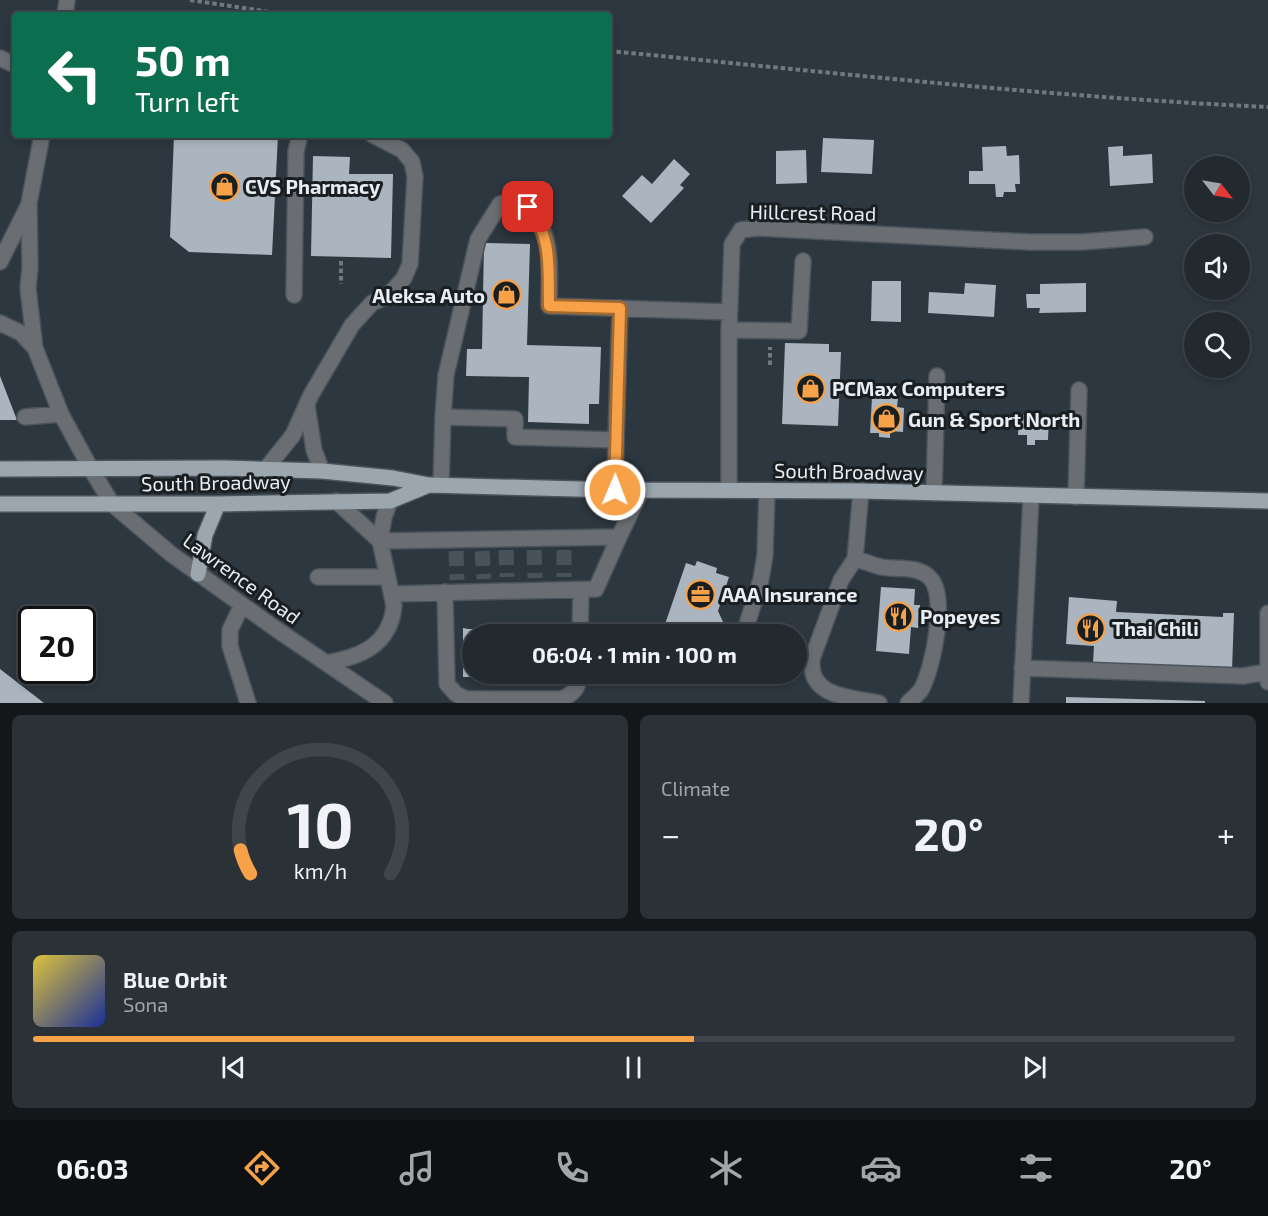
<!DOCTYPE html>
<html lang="en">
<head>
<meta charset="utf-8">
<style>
  :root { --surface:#22292f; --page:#2a3137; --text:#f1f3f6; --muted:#a2a6aa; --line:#3f454b; --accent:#f7a149 }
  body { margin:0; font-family:"Exo 2",sans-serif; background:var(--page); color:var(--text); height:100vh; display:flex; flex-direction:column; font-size:22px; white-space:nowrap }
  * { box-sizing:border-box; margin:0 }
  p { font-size:20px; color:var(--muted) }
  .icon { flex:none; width:33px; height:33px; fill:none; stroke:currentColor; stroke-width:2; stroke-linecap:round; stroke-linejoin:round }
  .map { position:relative; height:703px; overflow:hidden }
  .drawer { display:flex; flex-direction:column; gap:12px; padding:12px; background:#13171a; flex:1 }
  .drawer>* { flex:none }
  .guide { position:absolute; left:12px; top:12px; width:600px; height:126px; border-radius:6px; box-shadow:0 3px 9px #0003,0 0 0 2px var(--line); background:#0b6e4f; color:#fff; overflow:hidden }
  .needle { width:39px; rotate:121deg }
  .buttons { position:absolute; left:1184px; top:156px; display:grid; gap:12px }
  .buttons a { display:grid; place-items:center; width:66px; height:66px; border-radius:50%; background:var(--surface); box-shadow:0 3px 9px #0003,0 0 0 2px var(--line); font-size:30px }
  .speed { position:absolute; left:18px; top:606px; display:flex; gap:12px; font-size:30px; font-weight:700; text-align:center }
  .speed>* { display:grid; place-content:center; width:78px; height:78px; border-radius:50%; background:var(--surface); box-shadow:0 3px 9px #0003,0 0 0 2px var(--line); line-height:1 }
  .speed .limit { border:3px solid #111; border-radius:9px; background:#fff; color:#111 }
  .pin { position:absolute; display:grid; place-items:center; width:51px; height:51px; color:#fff; margin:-26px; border-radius:12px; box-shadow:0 3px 9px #0006 }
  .me { position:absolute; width:66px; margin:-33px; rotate:1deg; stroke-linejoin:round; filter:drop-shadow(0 0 4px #0008) }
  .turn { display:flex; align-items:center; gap:21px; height:126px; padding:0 24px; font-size:27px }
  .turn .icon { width:78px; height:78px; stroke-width:2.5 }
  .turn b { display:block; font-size:42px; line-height:51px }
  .big { font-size:45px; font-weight:700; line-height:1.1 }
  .drawer .widget { flex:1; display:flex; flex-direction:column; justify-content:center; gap:9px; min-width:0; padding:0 21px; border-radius:9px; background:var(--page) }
  .drawer .dial { align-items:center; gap:0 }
  .dial svg { height:156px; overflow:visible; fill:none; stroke:var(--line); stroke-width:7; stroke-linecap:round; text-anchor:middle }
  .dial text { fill:var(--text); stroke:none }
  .song { display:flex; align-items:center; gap:18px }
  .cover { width:72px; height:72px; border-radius:9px; background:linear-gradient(135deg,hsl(50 70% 55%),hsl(230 70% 35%)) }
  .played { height:6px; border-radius:3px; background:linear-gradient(90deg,var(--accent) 55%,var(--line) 55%) }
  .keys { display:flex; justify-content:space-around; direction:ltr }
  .heat { display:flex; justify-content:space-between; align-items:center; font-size:33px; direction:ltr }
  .drawer .tiles { flex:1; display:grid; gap:12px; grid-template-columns:1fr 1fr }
  .widget:last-child { grid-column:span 2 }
  .trip { position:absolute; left:462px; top:624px; width:345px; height:60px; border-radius:30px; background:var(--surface); box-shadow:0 3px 9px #0003,0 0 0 2px var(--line); font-weight:700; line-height:60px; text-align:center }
  .tab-bar { display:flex; height:96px; justify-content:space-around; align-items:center; background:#0e1013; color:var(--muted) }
  .tab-bar .icon { width:42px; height:42px }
  .tab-bar .on { color:var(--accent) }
  .tab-bar b { font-size:27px; color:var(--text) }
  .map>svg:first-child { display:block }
  .building { fill:#aab5bf }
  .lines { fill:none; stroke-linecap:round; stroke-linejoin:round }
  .minor-tunnel { stroke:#49525a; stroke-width:15; stroke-dasharray:15 8; stroke-linecap:butt }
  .minor-casing { stroke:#4b545c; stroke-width:18 }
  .major-casing { stroke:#4b545c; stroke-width:18 }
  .path { stroke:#707980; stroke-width:4; stroke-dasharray:4.5 3; stroke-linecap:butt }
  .minor { stroke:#6a6e72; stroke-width:15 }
  .major { stroke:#9ca6ae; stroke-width:15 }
  .route-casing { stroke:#a1692f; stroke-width:15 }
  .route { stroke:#f7a149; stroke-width:10 }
  .labels { text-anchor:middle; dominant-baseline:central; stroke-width:6; stroke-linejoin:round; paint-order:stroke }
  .poi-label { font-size:20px; font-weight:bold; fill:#e7edf2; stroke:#191e21; text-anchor:start }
  .street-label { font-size:20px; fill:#e7edf2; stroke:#191e21 }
</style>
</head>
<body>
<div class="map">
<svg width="1268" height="703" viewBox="0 0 1268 703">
  <rect width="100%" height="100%" fill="#2d373f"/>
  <path class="building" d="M174 135H278L272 255 189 252 170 237Z
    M823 138 874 140 872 174 821 172Z
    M1006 146 1007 156 1019 155 1020 184H1015L1016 192H1004L1003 197H996L995 184H969V171H983L982 147Z
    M1123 146V156L1152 154 1153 183 1110 186 1108 147Z
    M806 150 807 183 776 184V151Z
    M313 156 350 157 349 174H393L391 258 311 256Z
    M674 159 690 174 680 185 684 188 651 223 622 196 642 175 652 184Z
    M484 243 530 244 527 345 601 347 599 404H589V424L528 422 529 377 466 376 467 349H482Z
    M872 281H901V322L871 321Z
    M965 283 996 285 994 317 928 313 929 292 964 294Z
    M1086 283V312L1039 313 1040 308H1027L1026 294H1040V284Z
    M785 343 829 344V352H841L838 426 782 424Z
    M0 376 17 420H0Z
    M872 397 898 398 897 407 904 408 903 432 890 431V438L879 437V433H870Z
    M1019 415 1049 416 1048 440H1035V445H1027V435H1018Z
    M697 561 717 568 716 573 729 577 718 611 724 624 728 625 725 634H668L662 633 686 563 695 566Z
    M881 587 915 589 914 605H920L918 628 911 627 909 654 876 651Z
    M1069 597 1117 601 1116 612 1223 617V613H1234L1232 671 1093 663 1094 646 1066 644Z
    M463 628 468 629 565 628 566 634H472V674H566V677H463Z
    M0 669 44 703H0Z
    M1066 697 1205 701V703H1066Z"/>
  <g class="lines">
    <path class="minor-tunnel" d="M506 550 507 577
      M534 550 535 578
      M564 550V577
      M456 551 457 580
      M482 551 484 579"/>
    <defs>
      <path id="minor" d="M65 15 67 0
        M0 58 15 65
        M42 135 29 203 30 268 28 288 35 348 61 414 91 469 112 504 171 554 276 629 385 703
        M0 262 28 206
        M294 295 296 151 300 135
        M0 323 21 333 35 348
        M729 330 799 331 803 261
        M307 406 314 450 322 471
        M25 417 61 414
        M443 417 446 375 478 239 500 204 515 200C556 222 549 266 549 306L729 312
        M616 440 620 308
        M265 470 293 435 311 395 352 325 372 303 387 296 395 288 404 278 410 264 415 177 412 162 402 150 373 135
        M441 485 443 417 515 419V437L616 440 615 490
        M729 490V330L732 244 741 230 758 228 1029 242H1082L1145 237
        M861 491 855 559 841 580 812 659C808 698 851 697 879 703
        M934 493 937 376
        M1076 497 1079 390
        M336 501 380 541 619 537 642 489
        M855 559C864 561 873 565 881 567 898 570 918 565 930 578 948 596 933 669 921 690 918 694 912 699 908 703
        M318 577H388
        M445 592 447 684 456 694 466 699H562C574 693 579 688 579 674
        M393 594 596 589 619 537
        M242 605 230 630V646L248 703
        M1268 613V682
        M580 634 581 590
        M744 634 761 579 765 555 767 491
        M326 663C361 657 390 645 394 606L380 541 384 517 390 501
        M1022 668 1243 676 1267 672
        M1021 703 1031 496"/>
      <path id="major" d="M0 469 225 468 322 471 393 478 429 485 615 490 861 491 1268 501
        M0 504H218L390 501 429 485
        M198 574 205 535 218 504"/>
    </defs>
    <use href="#minor" class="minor-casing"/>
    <use href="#major" class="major-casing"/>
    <path class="path" d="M190 0 290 15
      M609 51C828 72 1048 97 1268 107
      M341 261V284
      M770 365V347"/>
    <use href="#minor" class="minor"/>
    <use href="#major" class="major"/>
  </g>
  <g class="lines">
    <defs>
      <path id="route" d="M528 207C553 237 548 269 549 306L620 308 615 490"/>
    </defs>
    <use href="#route" class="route-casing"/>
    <use href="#route" class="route"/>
  </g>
  <defs>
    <symbol id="shop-ring" viewBox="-11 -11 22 22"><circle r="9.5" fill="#191e21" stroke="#f7a149" stroke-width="1.5"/><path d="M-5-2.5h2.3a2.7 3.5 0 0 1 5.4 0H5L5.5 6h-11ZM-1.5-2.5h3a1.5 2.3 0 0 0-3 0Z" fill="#f7a149"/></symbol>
    <symbol id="office-ring" viewBox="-11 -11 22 22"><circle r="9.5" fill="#191e21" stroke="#f7a149" stroke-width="1.5"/><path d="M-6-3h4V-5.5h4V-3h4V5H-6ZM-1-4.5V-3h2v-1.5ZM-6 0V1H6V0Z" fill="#f7a149"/></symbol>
    <symbol id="restaurant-ring" viewBox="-11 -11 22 22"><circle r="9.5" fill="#191e21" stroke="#f7a149" stroke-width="1.5"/><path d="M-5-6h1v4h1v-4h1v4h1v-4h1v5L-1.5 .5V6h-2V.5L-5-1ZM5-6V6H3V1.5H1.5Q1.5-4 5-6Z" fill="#f7a149"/></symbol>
  </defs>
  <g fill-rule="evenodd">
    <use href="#shop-ring" x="208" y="170" width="33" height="33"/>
    <use href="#shop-ring" x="490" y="278" width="33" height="33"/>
    <use href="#shop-ring" x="794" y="372" width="33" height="33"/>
    <use href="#shop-ring" x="870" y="402" width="33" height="33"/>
    <use href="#office-ring" x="684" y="578" width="33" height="33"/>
    <use href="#restaurant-ring" x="882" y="600" width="33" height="33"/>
    <use href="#restaurant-ring" x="1074" y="612" width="33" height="33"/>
  </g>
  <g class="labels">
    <g class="poi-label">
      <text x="245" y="186">CVS Pharmacy</text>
      <text x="485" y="295" text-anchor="end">Aleksa Auto</text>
      <text x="832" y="388">PCMax Computers</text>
      <text x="908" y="419">Gun &amp; Sport North</text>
      <text x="721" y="594">AAA Insurance</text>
      <text x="920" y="616">Popeyes</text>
      <text x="1112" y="628">Thai Chili</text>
    </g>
    <g class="street-label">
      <text transform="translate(813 212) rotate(1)">Hillcrest Road</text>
      <text transform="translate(849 471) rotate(1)">South Broadway</text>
      <text transform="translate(216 482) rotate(-1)">South Broadway</text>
      <text transform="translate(242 578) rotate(36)">Lawrence Road</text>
    </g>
  </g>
</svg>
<div class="buttons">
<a><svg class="needle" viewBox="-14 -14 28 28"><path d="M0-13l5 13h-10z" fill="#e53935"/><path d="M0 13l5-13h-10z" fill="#a2a6aa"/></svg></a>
<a><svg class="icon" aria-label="sound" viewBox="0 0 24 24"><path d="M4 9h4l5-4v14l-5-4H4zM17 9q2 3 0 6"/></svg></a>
<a><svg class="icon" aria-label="search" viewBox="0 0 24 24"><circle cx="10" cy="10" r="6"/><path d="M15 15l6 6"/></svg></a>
</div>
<div class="speed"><div class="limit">20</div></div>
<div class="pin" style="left:528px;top:207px;background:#d93025"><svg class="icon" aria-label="arrive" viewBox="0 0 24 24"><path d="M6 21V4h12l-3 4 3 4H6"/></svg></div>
<svg class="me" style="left:615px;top:490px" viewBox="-20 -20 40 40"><circle r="17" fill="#f7a149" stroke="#fff" stroke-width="3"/><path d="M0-11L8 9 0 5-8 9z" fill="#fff"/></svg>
<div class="trip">06:04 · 1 min · 100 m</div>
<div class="guide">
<div class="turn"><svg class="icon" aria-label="left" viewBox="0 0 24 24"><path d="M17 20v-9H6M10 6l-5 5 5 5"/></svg><div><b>50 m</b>Turn left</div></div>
</div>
</div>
<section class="drawer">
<div class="tiles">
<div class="widget dial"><svg viewBox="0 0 100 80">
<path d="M14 69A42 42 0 1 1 86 69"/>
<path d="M14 69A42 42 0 0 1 9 57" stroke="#f7a149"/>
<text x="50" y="56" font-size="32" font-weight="700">10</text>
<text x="50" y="72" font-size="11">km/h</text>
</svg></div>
<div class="widget"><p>Climate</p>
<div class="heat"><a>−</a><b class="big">20°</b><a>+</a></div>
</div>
<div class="widget">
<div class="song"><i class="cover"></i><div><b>Blue Orbit</b><p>Sona</p></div></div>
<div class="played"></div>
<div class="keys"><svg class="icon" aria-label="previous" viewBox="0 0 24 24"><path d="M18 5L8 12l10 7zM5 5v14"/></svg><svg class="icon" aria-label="pause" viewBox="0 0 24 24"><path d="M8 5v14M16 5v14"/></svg><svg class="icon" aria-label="next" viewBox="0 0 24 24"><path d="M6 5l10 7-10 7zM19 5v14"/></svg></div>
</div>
</div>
</section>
<nav class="tab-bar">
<b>06:03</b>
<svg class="icon on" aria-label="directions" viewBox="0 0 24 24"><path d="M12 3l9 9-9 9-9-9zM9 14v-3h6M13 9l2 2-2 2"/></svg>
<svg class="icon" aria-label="music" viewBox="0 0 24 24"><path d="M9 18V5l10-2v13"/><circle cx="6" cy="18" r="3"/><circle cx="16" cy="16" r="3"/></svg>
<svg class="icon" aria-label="phone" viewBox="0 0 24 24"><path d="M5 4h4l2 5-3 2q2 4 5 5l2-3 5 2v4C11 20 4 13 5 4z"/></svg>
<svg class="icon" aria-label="climate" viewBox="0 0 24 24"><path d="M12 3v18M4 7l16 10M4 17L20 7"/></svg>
<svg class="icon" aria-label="car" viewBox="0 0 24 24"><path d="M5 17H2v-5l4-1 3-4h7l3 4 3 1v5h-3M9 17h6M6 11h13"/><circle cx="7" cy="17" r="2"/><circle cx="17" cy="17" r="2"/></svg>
<svg class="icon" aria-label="filters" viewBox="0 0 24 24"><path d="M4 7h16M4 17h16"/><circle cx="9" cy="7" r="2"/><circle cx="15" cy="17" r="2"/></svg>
<b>20°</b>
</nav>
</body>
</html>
